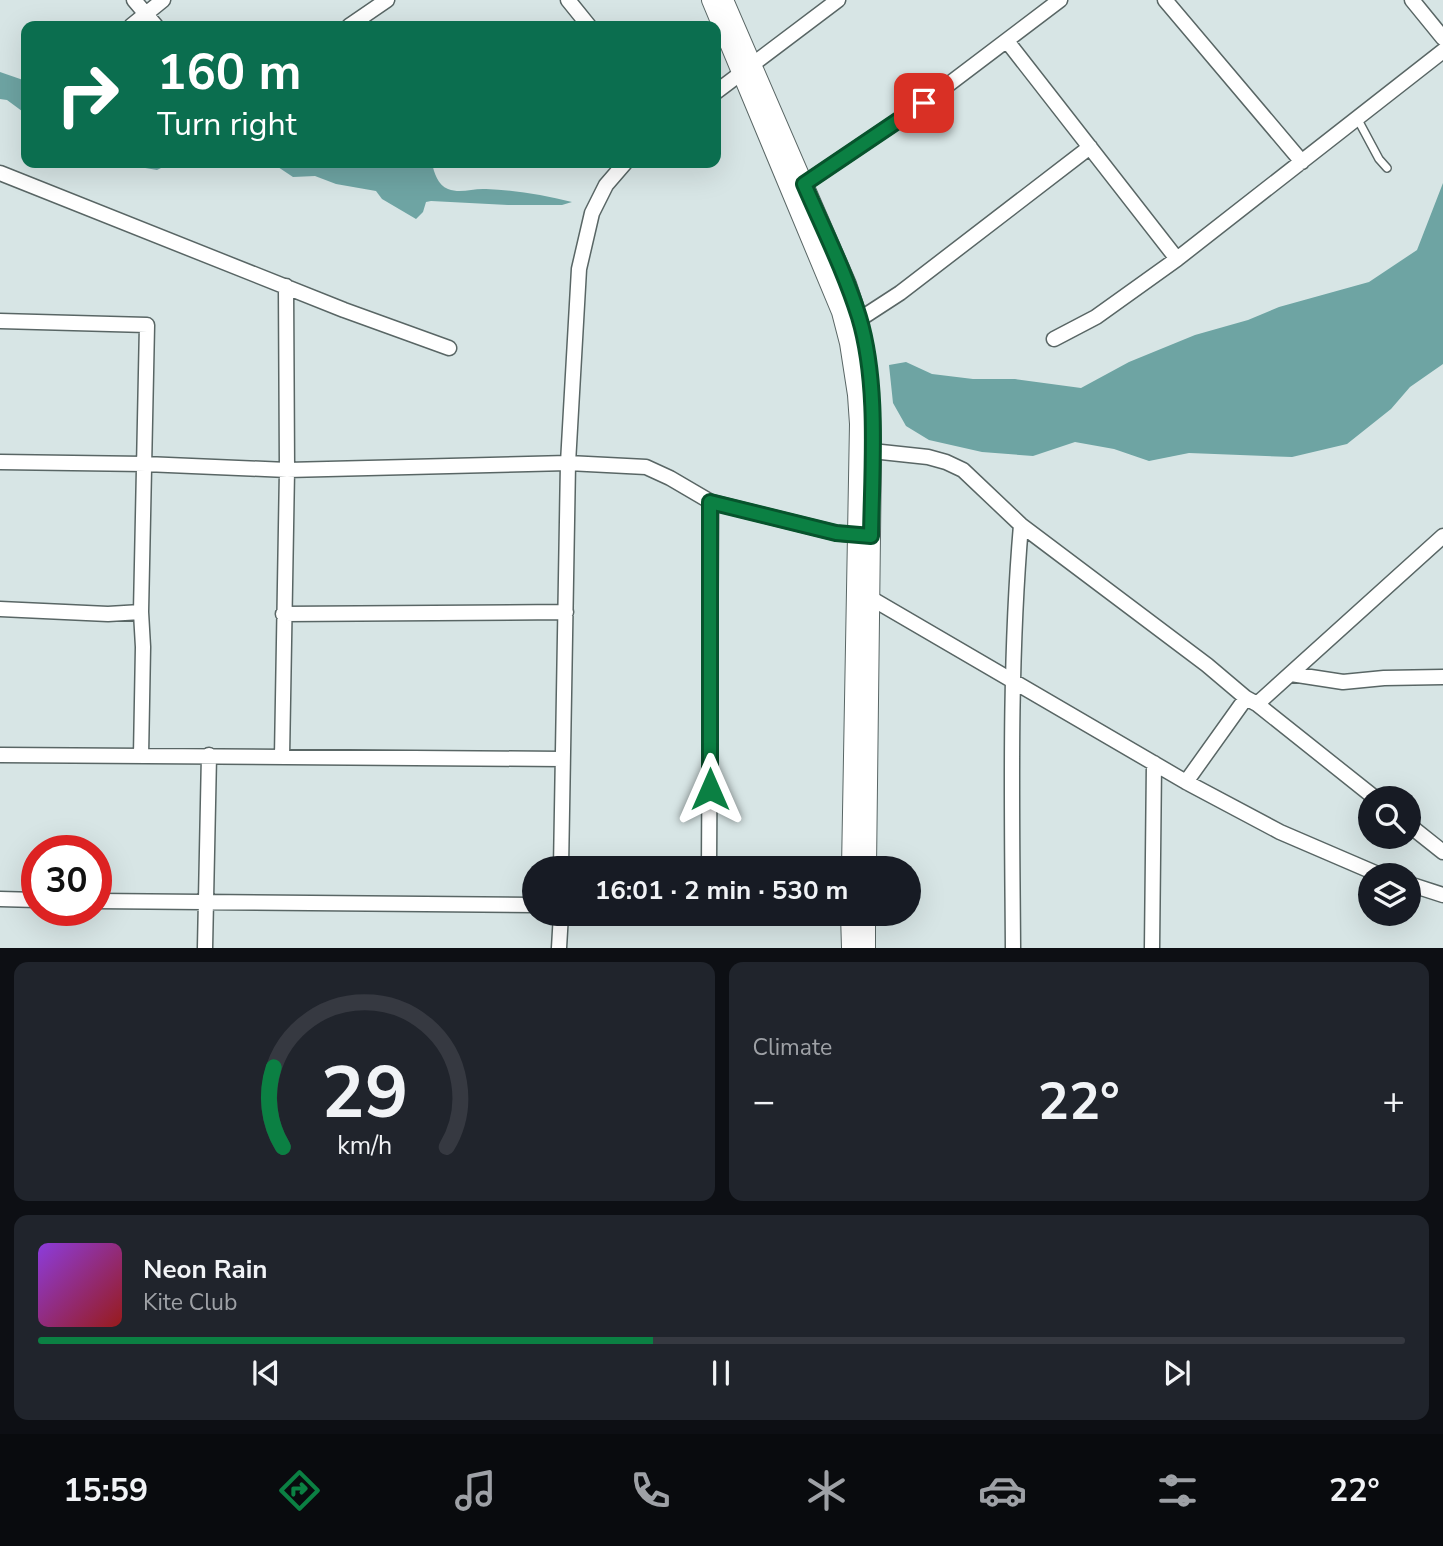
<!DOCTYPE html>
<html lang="en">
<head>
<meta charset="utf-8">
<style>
  :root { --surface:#171b24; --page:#20242c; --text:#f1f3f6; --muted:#9ea1a6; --line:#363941; --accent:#0b8043 }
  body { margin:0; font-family:"Nunito Sans",sans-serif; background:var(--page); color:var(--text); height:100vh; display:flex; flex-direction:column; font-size:26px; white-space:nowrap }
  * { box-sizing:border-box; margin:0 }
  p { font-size:23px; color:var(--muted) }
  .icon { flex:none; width:38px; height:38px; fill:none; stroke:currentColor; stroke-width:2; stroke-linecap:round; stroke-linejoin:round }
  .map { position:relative; height:948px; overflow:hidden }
  .drawer { display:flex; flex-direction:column; gap:14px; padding:14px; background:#0d0f14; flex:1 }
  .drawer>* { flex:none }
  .banner { position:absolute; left:21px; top:21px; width:700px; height:147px; border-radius:14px; box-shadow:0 7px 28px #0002; background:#0b6e4f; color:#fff; overflow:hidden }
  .tools { position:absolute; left:1358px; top:786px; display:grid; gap:14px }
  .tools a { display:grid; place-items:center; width:63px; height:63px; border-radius:50%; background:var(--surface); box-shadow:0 7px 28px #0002; font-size:35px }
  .speed { position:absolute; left:21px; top:835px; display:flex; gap:14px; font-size:35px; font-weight:700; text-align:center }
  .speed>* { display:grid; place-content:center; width:91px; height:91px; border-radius:50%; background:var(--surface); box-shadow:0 7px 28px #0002; line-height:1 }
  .speed .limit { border:10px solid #d22; background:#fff; color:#111 }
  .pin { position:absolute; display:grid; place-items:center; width:60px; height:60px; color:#fff; margin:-30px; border-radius:14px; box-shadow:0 4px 10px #0006 }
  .me { position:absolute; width:77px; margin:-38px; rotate:0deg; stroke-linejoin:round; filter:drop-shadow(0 0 5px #0008) }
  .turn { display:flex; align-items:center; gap:24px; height:147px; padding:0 21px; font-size:32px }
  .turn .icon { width:91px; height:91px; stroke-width:2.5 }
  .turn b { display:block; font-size:49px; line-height:60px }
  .big { font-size:52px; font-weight:700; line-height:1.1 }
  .drawer .widget { flex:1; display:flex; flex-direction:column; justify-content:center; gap:10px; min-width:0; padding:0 24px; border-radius:14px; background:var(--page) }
  .drawer .dial { align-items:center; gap:0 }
  .dial svg { height:182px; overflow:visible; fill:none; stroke:var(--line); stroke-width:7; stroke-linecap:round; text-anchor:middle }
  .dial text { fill:var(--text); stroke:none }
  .song { display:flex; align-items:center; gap:21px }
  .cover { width:84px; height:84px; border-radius:10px; background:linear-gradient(135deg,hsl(270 70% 55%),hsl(0 70% 35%)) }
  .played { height:7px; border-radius:4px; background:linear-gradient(90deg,var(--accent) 45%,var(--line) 45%) }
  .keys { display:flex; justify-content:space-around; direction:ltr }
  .heat { display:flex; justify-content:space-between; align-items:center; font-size:38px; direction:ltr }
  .drawer .tiles { flex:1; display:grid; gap:14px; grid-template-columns:1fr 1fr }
  .widget:last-child { grid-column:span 2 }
  .trip { position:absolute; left:522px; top:856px; width:399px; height:70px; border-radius:35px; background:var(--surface); box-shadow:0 7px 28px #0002; font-weight:700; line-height:70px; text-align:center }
  .menu { display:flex; height:112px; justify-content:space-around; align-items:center; background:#090b0e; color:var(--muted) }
  .menu .icon { width:49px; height:49px }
  .menu .on { color:var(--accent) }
  .menu b { font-size:32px; color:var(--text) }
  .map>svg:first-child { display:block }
  .water { fill:#6ea4a3 }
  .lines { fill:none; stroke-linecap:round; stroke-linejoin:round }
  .service-casing { stroke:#596665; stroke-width:10 }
  .minor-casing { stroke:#596665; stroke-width:17 }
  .tertiary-casing { stroke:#596665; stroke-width:20 }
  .service { stroke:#fff; stroke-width:7 }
  .minor { stroke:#fff; stroke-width:14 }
  .tertiary { stroke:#fff; stroke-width:18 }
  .route-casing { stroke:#07532c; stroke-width:18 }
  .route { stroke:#0b8043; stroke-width:12 }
</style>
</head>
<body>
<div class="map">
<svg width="1443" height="948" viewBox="0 0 1443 948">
  <rect width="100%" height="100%" fill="#d7e5e5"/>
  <path class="water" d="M0 72 26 81V114L7 100 0 99Z
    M116 163H171L157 170Z
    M272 163H432C434 173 438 185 448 189 461 194 473 188 486 189 516 190 543 195 572 202L562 205H508L431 201 426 202 423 212 416 219 382 199 376 191 336 184 315 176 293 177Z
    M1443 183V364L1410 387 1391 409 1347 444 1292 457 1189 453 1149 461 1114 449 1075 442 1033 456 982 452 929 440 906 426 893 403 889 365 906 362 932 374 973 379H1015L1081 388 1129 362 1195 335 1248 320 1279 307 1369 282 1417 250Z"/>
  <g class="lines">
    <defs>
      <path id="service" d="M1357 118 1379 159 1387 168"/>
      <path id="minor" d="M134 0 156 26
        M568 0 589 26
        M1165 0 1302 162
        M1412 0 1443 38
        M131 26 163 0
        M349 26 387 0
        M1007 41 1177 259
        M716 92 838 0
        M0 173 344 310 449 348
        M804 184 924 103 1060 0
        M860 319 900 293 1090 147
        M0 321 147 325 141 612 143 647 141 756
        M1054 339 1096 317 1177 259 1443 51
        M872 451 928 457 946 462 963 470 1021 525 1207 665 1246 698 1257 704 1375 798
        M0 462 145 464 287 470 568 463 646 467 670 478 711 502 836 533 867 536
        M862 593 1186 782 1280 832 1380 875
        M0 609 108 614 141 612
        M283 614 566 612
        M1291 674 1343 682 1384 678 1443 677
        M1257 704 1443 536
        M0 755 562 759
        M282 757 287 470 286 286
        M1186 782 1246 698
        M1409 825 1443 852
        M561 868 568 463 579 269 592 213 606 185 625 163
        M709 868 711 502
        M1409 884 1443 895
        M0 899 37 900
        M96 901 534 905
        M205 948 209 755
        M559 948 561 914
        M1013 948C1012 806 1009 665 1021 525
        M1152 948 1154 763"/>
      <path id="tertiary" d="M711 0 841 312 849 343 857 395 859 424 851 868
        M724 0 847 284C868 342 871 390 872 451L867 868
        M850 914 851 948
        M866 948V914"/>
    </defs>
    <use href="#service" class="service-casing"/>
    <use href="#minor" class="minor-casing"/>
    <use href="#tertiary" class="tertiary-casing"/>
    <use href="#service" class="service"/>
    <use href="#minor" class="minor"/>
    <use href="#tertiary" class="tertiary"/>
  </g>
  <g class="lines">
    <defs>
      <path id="route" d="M710 789V502L836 533 871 536C872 468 879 383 859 317 845 272 823 228 804 184L924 103"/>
    </defs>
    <use href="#route" class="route-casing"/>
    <use href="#route" class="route"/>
  </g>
</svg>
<div class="tools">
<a><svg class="icon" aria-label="search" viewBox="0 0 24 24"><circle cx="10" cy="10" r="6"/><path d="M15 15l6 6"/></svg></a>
<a><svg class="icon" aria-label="layers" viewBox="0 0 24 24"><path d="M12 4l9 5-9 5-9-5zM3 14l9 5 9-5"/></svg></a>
</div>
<div class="speed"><div class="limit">30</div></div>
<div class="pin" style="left:924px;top:103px;background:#d93025"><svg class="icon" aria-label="arrive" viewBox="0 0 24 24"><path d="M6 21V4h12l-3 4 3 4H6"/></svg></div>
<svg class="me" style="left:710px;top:789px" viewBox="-20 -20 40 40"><path d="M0-17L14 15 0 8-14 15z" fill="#0b8043" stroke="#fff" stroke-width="4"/></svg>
<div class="trip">16:01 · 2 min · 530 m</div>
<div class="banner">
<div class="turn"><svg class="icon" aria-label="right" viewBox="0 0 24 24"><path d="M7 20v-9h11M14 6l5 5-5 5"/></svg><div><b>160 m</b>Turn right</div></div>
</div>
</div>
<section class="drawer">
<div class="tiles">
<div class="widget dial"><svg viewBox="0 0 100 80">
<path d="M14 69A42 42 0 1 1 86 69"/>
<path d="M14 69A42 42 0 0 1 10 34" stroke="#0b8043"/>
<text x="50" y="56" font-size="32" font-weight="700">29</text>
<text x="50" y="72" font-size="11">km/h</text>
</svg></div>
<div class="widget"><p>Climate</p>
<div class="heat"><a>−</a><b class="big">22°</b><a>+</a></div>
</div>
<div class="widget">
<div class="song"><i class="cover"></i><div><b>Neon Rain</b><p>Kite Club</p></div></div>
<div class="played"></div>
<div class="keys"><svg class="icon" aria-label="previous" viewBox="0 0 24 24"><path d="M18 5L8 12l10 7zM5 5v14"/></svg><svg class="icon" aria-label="pause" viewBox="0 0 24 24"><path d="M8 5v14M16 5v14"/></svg><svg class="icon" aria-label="next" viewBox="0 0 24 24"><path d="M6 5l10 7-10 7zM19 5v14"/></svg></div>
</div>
</div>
</section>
<nav class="menu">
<b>15:59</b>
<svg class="icon on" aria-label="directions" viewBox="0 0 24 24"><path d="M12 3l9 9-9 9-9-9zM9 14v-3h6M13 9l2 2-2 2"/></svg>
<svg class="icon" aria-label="music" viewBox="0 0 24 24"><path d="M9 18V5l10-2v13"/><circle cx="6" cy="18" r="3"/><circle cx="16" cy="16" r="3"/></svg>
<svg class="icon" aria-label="phone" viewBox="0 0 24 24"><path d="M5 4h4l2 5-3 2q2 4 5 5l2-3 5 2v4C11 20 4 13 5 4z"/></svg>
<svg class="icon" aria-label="climate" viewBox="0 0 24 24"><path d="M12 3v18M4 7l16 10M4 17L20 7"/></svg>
<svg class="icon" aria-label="car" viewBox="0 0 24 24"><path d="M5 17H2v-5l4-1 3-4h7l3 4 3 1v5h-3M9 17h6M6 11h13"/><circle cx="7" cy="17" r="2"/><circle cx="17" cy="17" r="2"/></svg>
<svg class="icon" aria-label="filters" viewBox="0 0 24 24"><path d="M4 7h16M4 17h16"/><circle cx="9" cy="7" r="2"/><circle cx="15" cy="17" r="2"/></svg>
<b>22°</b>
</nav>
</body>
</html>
